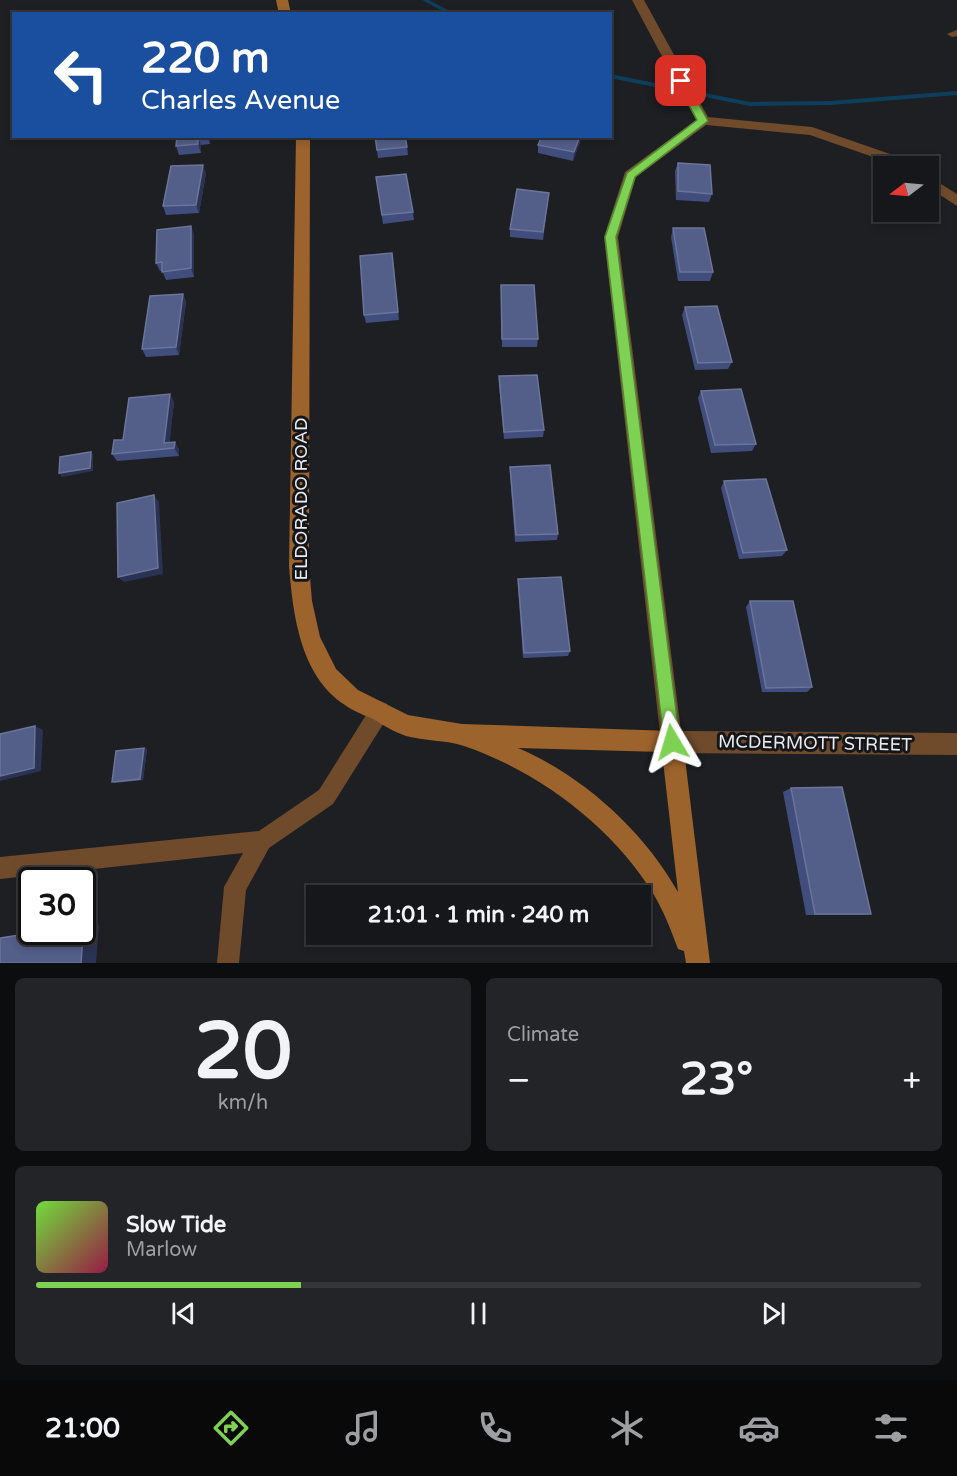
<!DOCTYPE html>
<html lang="en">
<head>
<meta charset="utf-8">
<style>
  :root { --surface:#16171a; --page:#232427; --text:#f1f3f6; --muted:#9e9fa2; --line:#353639; --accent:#7ed153 }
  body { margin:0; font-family:"Varela Round",sans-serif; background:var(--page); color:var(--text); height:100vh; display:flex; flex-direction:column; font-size:22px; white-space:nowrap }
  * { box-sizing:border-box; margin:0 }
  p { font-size:20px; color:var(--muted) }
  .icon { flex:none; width:33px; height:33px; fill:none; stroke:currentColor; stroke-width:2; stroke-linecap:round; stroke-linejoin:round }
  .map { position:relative; height:963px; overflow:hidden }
  .details { display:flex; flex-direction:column; gap:15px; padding:15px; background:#0c0d0e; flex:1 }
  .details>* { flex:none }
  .guide { position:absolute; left:12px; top:12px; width:600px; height:126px; border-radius:0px; box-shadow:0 3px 9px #0003,0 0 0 2px var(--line); background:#1a4fa0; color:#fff; overflow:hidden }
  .needle { width:39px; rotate:254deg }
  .fabs { position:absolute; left:873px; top:156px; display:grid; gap:12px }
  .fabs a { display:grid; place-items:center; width:66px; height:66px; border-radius:0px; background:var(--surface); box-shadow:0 3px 9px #0003,0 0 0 2px var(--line); font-size:30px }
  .speed { position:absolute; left:18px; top:867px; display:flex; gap:12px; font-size:30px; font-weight:700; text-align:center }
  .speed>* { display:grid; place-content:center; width:78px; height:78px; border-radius:50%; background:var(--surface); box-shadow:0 3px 9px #0003,0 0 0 2px var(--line); line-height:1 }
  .speed .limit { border:3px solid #111; border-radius:9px; background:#fff; color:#111 }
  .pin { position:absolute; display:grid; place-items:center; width:51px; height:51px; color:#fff; margin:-26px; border-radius:12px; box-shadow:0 3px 9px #0006 }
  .me { position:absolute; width:66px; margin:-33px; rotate:353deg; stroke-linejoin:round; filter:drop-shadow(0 0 4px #0008) }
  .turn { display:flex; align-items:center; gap:21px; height:126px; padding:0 30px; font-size:27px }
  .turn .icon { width:78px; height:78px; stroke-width:2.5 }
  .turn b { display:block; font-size:42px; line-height:51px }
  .big { font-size:45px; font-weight:800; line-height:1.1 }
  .details .tile { flex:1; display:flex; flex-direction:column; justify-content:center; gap:9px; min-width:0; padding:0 21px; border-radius:9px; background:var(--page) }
  .details .dial { align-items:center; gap:0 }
  .dial b { font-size:78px; line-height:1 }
  .song { display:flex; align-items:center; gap:18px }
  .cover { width:72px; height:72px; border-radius:9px; background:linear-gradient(135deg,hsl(100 70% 55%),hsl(340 70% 35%)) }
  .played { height:6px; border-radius:3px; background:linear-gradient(90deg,var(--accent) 30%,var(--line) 30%) }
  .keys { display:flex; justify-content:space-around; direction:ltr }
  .heat { display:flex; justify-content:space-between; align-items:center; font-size:33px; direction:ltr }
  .details .tiles { flex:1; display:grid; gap:15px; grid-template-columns:1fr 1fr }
  .tile:last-child { grid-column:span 2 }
  .trip { position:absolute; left:306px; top:885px; width:345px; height:60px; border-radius:0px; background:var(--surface); box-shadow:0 3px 9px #0003,0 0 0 2px var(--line); font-weight:800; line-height:60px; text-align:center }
  .tabs { display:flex; height:96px; justify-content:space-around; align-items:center; background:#09090a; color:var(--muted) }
  .tabs .icon { width:42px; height:42px }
  .tabs .on { color:var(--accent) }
  .tabs b { font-size:27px; color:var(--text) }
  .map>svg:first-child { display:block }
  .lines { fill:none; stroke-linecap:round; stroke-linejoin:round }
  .stream { fill:#0d3f5c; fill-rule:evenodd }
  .lane { fill:#6f4b2b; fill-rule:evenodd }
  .street { fill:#6f4b2b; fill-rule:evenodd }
  .secondary { fill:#9c632c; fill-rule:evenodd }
  .wall { fill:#414d7d }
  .shaded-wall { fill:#2b3354 }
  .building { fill:#535e89; stroke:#6b7499; stroke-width:1.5 }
  .route { fill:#7ed153; stroke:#528836; stroke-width:1.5 }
  .labels { text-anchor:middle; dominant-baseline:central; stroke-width:6; stroke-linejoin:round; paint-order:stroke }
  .street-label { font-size:18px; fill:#eaebee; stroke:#15161a }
</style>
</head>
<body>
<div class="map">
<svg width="957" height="963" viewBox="0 0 957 963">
  <rect width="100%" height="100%" fill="#1e1f23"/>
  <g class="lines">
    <path class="stream" d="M422 0H429L455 14H448Z
      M610 74 750 102 831 101 957 91V95L831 105 750 106 610 78Z"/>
    <path class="lane" d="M957 30V36L952 37 947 34Z
      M380 701 387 704 390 711 387 718 333 804 269 848 246 890 239 963H217L224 887 243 853 0 879V857L259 831 319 790 373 704Z"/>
    <path class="street" d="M632 0H644L708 117 812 127 916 163 918 166H899L810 135 706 125 636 177 618 237 681 731 957 733V755L672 753 664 750 661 742 604 237 625 172 696 120Z
      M928 176 957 194V206L928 187Z"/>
    <path class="secondary" d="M276 0H288L291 14H279Z
      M296 136H310L309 566 312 601 320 637 336 669 358 690 408 715 462 724 672 731 680 734 683 742 710 963H686L684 951 678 949C671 930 664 912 654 895 613 827 538 771 464 746 446 740 424 741 406 736 394 732 383 725 373 719 364 715 353 711 345 705 300 676 293 614 289 566ZM518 748 662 752 678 892C643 830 583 776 518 748Z"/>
  </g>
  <path class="wall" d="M177 136H210V144L201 145V153L179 155 176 146Z
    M375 136 407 147 408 155 378 158Z
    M580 142 573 161 538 153V145Z
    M678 163 712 194 709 202 676 200 675 171Z
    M206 173 199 213 166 215 163 206Z
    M376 177 413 212 414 220 383 224Z
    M549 193 543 240 510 237V229Z
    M673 228 713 272 710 281H678L671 237Z
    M194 234V277L166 280 162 271H160L156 263Z
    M392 253 399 320 366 323 364 315Z
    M501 285 538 339 537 347H502Z
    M183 294 186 302 179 355 146 357 142 349Z
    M685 307 732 362 728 369 695 370 682 315Z
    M499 376 544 430 543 437 504 439 499 384Z
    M701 391 756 444 752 451 711 453 698 398Z
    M174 402 169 443 179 449V456L117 461 112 454 123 440Z
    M510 467 558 534 557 540 515 542 510 474Z
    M724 481 787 550 782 556 739 559 721 488Z
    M518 579 570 651 568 656 523 658 518 585Z
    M750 601 812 687 807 692H762L746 607Z
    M144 748 147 749 143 780 115 783 112 782Z
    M791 788 871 914 860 915H806L783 792Z"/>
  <path class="shaded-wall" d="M207 136H210V144Z
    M580 136H581L580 142 573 161 574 152Z
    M198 137 201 145V153L198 144Z
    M203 165 206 173 199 213 196 205Z
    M191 226 194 234V277L191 268Z
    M183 294 186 302 179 355 176 347Z
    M170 394 174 402 169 449 164 443Z
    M175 442 179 449V456L174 448Z
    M91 452 93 455V471L62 477 59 473Z
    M154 495 159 502 163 574 124 582 118 577Z
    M35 726 43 730 41 771 0 781V776Z
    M144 748 147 749 143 780 140 779Z
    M84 923 99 925 96 963H81Z"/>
  <path class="building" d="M177 136H198V144L176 146Z
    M375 136H405L407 147 377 150Z
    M542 136H580L574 152 538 145Z
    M678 163 710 165 712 194 678 191Z
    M203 165 196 205 163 206 171 166Z
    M406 174 413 212 382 215 376 177Z
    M517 189 549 193 543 232 510 229Z
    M191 226V268L162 272V262L156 263 157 230Z
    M673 228H704L713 272H680Z
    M392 253 398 312 364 315 360 256Z
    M501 285H534L538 339H502Z
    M183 294 176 347 142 349 150 296Z
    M717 306 732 362 698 363 685 307Z
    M537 375 544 430 504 432 499 376Z
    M741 389 756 444 715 445 701 391Z
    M170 394 164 443 175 442 174 448 112 454 114 440H123L129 398Z
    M91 452 90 468 59 473 60 457Z
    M550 465 558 534 516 535 510 467Z
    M766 479 787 550 743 553 724 481Z
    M154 495 158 568 118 577 117 503Z
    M561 577 570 651 524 653 518 579Z
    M750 601H793L812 687 766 688Z
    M35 726 34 768 0 776V734Z
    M144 748 140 779 112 782 116 751Z
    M842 787 871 914H815L791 788Z
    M84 923 81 963H0V938L39 932H82V924Z"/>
  <path class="route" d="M681 78 686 81 708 121 635 177 616 237 680 742 678 747 672 750 666 747 664 742 605 237 627 173 697 120 676 81Z"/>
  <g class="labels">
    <g class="street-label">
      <text transform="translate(301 499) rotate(-90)">ELDORADO ROAD</text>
      <text transform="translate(815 743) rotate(1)">MCDERMOTT STREET</text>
    </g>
  </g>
</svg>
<div class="fabs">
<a><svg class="needle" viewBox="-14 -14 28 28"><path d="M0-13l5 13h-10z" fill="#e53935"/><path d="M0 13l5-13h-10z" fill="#9e9fa2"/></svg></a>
</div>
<div class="speed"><div class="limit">30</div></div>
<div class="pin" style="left:681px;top:81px;background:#d93025"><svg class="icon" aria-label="arrive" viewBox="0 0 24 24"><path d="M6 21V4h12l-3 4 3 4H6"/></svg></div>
<svg class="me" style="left:672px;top:742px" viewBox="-20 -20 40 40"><path d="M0-17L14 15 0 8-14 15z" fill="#7ed153" stroke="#fff" stroke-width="4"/></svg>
<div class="trip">21:01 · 1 min · 240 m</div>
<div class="guide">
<div class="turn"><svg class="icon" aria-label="left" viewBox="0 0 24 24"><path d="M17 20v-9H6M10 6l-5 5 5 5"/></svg><div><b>220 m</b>Charles Avenue</div></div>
</div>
</div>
<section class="details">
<div class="tiles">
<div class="tile dial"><b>20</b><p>km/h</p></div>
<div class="tile"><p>Climate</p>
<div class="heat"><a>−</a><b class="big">23°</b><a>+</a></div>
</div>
<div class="tile">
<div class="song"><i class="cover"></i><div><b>Slow Tide</b><p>Marlow</p></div></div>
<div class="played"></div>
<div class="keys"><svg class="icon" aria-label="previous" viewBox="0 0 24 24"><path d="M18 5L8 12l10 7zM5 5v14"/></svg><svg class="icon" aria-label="pause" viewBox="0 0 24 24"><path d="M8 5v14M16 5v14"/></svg><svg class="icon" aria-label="next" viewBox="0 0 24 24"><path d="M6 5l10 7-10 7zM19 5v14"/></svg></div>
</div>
</div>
</section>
<nav class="tabs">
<b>21:00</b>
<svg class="icon on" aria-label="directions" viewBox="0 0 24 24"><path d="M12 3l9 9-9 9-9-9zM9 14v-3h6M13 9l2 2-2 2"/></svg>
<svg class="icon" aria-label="music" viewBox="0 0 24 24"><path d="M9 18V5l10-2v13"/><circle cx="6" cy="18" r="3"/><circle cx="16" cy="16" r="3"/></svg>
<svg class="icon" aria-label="phone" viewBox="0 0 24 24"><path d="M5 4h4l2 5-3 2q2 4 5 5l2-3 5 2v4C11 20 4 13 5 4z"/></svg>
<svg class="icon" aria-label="climate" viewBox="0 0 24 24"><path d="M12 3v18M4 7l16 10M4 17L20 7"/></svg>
<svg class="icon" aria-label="car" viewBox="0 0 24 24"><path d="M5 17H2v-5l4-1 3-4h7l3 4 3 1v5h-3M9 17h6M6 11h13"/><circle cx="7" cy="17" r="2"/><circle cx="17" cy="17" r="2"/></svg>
<svg class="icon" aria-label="filters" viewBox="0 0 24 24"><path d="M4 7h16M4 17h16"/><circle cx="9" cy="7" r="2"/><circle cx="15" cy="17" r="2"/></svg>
</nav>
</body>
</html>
